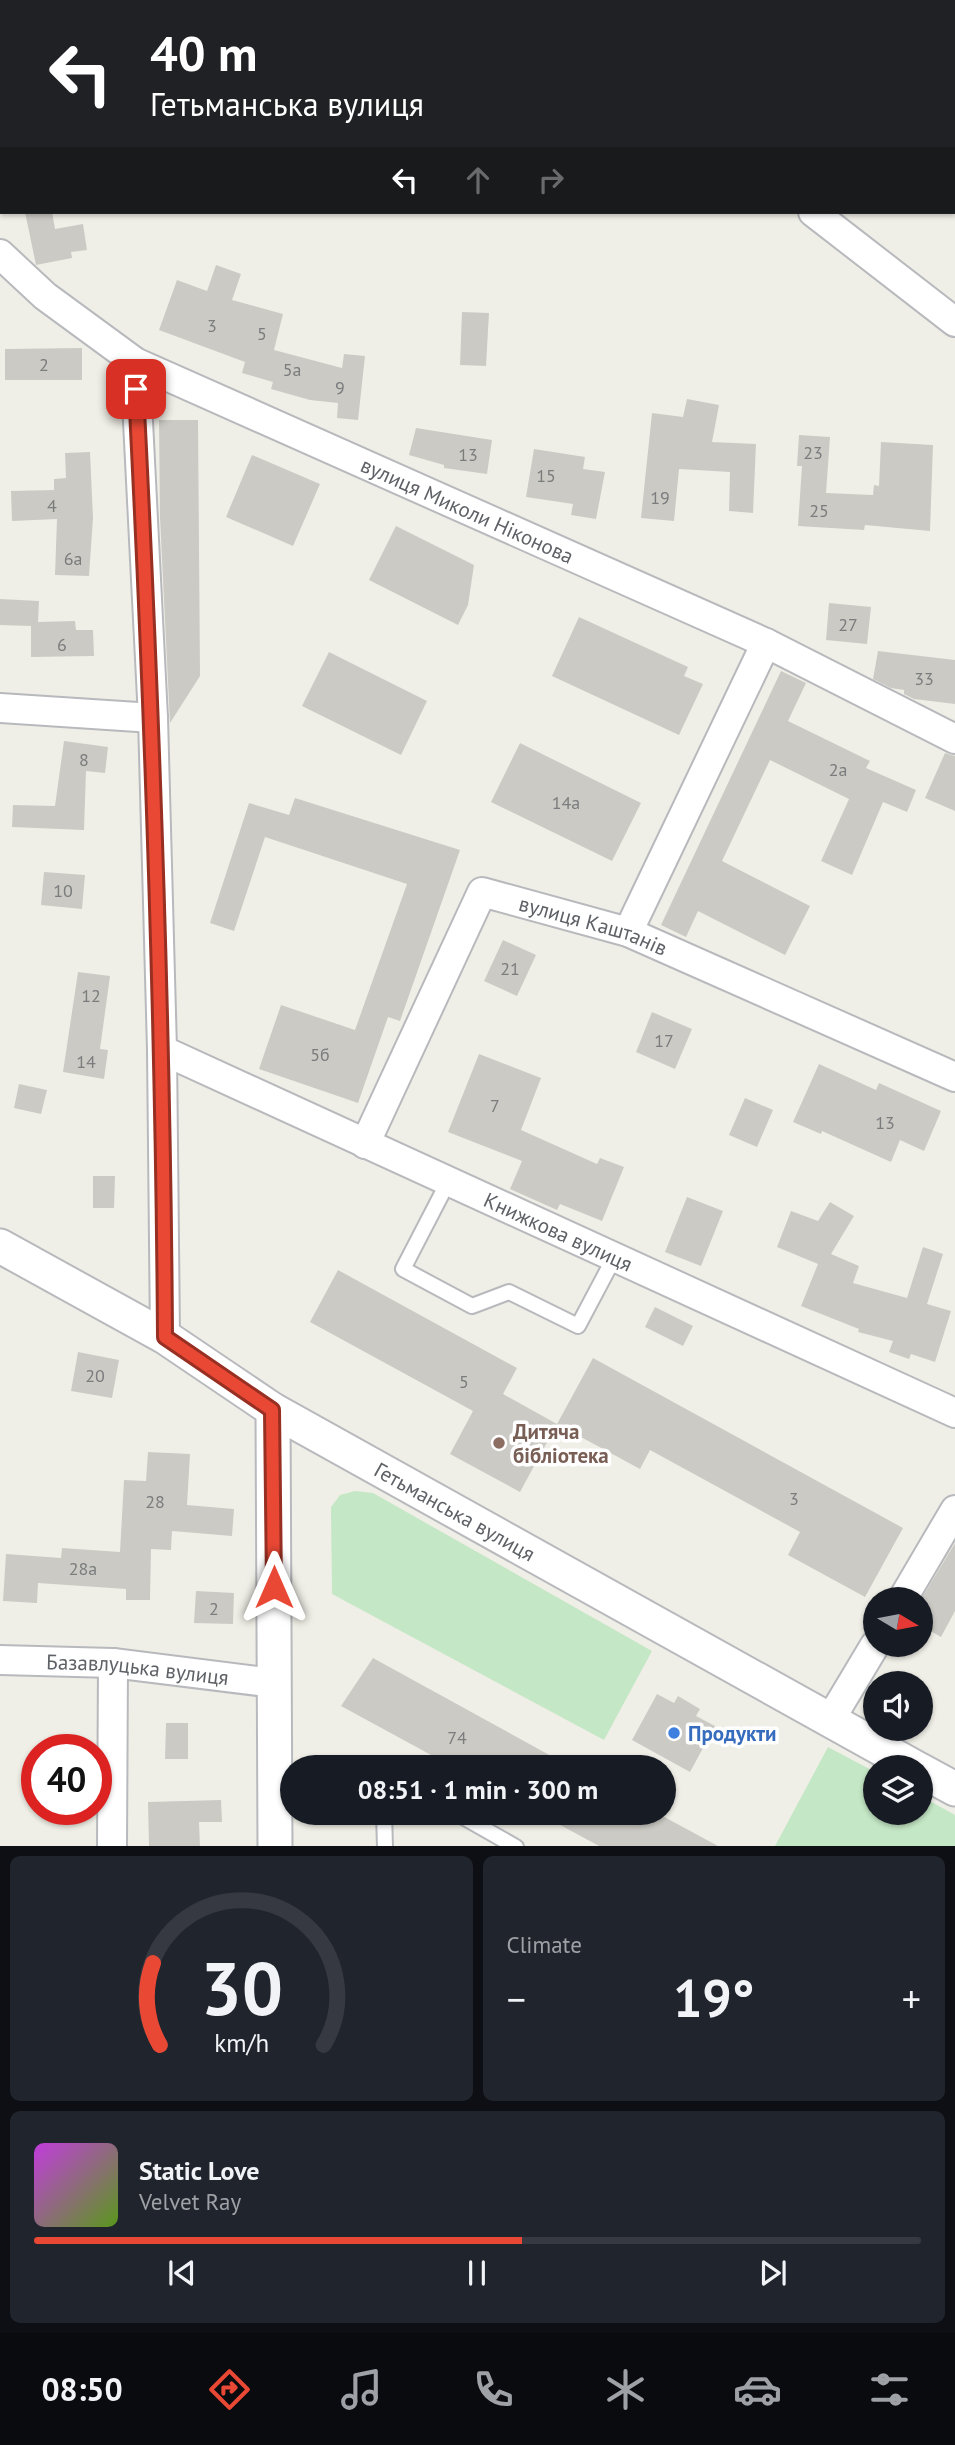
<!DOCTYPE html>
<html lang="en">
<head>
<meta charset="utf-8">
<style>
  :root { --surface:#171b24; --page:#20242c; --text:#f1f3f6; --muted:#9ea1a6; --line:#363941; --accent:#e94835 }
  body { margin:0; font-family:"PT Sans",sans-serif; background:var(--page); color:var(--text); height:100vh; display:flex; flex-direction:column; font-size:26px; white-space:nowrap }
  * { box-sizing:border-box; margin:0 }
  p { font-size:23px; color:var(--muted) }
  .icon { flex:none; width:38px; height:38px; fill:none; stroke:currentColor; stroke-width:2; stroke-linecap:round; stroke-linejoin:round }
  .map { position:relative; height:1846px; overflow:hidden }
  .details { display:flex; flex-direction:column; gap:10px; padding:10px; background:#0d0f14; flex:1 }
  .details>* { flex:none }
  .guide { position:absolute; left:0px; top:0px; width:956px; height:214px; box-shadow:0 2px 5px #0004; background:#202124; color:#fff; overflow:hidden }
  .needle { width:46px; rotate:100deg }
  .controls { position:absolute; left:863px; top:1587px; display:grid; gap:14px }
  .controls a { display:grid; place-items:center; width:70px; height:70px; border-radius:50%; background:var(--surface); box-shadow:0 2px 5px #0004; font-size:35px }
  .speed { position:absolute; left:21px; top:1734px; display:flex; gap:14px; font-size:35px; font-weight:700; text-align:center }
  .speed>* { display:grid; place-content:center; width:91px; height:91px; border-radius:50%; background:var(--surface); box-shadow:0 2px 5px #0004; line-height:1 }
  .speed .limit { border:10px solid #d22; background:#fff; color:#111 }
  .pin { position:absolute; display:grid; place-items:center; width:60px; height:60px; color:#fff; margin:-30px; border-radius:14px; box-shadow:0 4px 10px #0006 }
  .me { position:absolute; width:77px; margin:-38px; rotate:0deg; stroke-linejoin:round; filter:drop-shadow(0 0 5px #0008) }
  .turn { display:flex; align-items:center; gap:24px; height:147px; padding:0 35px; font-size:32px }
  .turn .icon { width:91px; height:91px; stroke-width:2.5 }
  .turn b { display:block; font-size:49px; line-height:60px }
  .lanes { display:flex; align-items:center; height:66px; padding:0 35px; background:#0003; justify-content:center; gap:35px; direction:ltr }
  .lanes .off { opacity:.35 }
  .big { font-size:52px; font-weight:700; line-height:1.1 }
  .details .card { flex:1; display:flex; flex-direction:column; justify-content:center; gap:10px; min-width:0; padding:0 24px; border-radius:10px; background:var(--page) }
  .details .dial { align-items:center; gap:0 }
  .dial svg { height:182px; overflow:visible; fill:none; stroke:var(--line); stroke-width:7; stroke-linecap:round; text-anchor:middle }
  .dial text { fill:var(--text); stroke:none }
  .song { display:flex; align-items:center; gap:21px }
  .cover { width:84px; height:84px; border-radius:10px; background:linear-gradient(135deg,hsl(290 70% 55%),hsl(90 70% 35%)) }
  .played { height:7px; border-radius:4px; background:linear-gradient(90deg,var(--accent) 55%,var(--line) 55%) }
  .keys { display:flex; justify-content:space-around; direction:ltr }
  .heat { display:flex; justify-content:space-between; align-items:center; font-size:38px; direction:ltr }
  .details .tiles { flex:1; display:grid; gap:10px; grid-template-columns:1fr 1fr }
  .card:last-child { grid-column:span 2 }
  .trip { position:absolute; left:280px; top:1755px; width:396px; height:70px; border-radius:35px; background:var(--surface); box-shadow:0 2px 5px #0004; font-weight:700; line-height:70px; text-align:center }
  .menu { display:flex; height:112px; justify-content:space-around; align-items:center; background:#090b0e; color:var(--muted) }
  .menu .icon { width:49px; height:49px }
  .menu .selected { color:var(--accent) }
  .menu b { font-size:32px; color:var(--text) }
  .map>svg:first-child { display:block }
  .green { fill:#c4e7c5 }
  .building { fill:#cccac4 }
  .lines { fill:none; stroke-linecap:round; stroke-linejoin:round }
  .service-casing { stroke:#b7b9bd; stroke-width:18 }
  .minor-casing { stroke:#b7b9bd; stroke-width:32 }
  .tertiary-casing { stroke:#b7b9bd; stroke-width:37 }
  .service { stroke:#fff; stroke-width:14 }
  .minor { stroke:#fff; stroke-width:28 }
  .tertiary { stroke:#fff; stroke-width:33 }
  .route-casing { stroke:#972f22; stroke-width:18 }
  .route { stroke:#e94835; stroke-width:12 }
  .education-dot { fill:#8d6e63; stroke:#fff; stroke-width:2.5 }
  .shop-dot { fill:#3f7fe0; stroke:#fff; stroke-width:2.5 }
  .labels { text-anchor:middle; dominant-baseline:central; stroke-width:7; stroke-linejoin:round; paint-order:stroke }
  .number-label { font-size:18px; fill:#7a7c7e }
  .street-label { font-size:21px; fill:#5e6267; stroke:#fff }
  .education-label { font-size:21px; font-weight:bold; fill:#785e54; stroke:#fff; text-anchor:start }
  .shop-label { font-size:21px; font-weight:bold; fill:#366cbe; stroke:#fff; text-anchor:start }
</style>
</head>
<body>
<div class="map">
<svg width="955" height="1847" viewBox="0 0 955 1847">
  <rect width="100%" height="100%" fill="#f0efe7"/>
  <path class="green" d="M355 1491 373 1493 652 1651 604 1740 332 1594 331 1507 340 1495Z
    M828 1747 875 1772V1813H920L921 1796 955 1815V1846H775Z"/>
  <path class="building" d="M25 212H52L55 229 83 224 87 250 71 252 72 258 36 265Z
    M216 265 241 274 232 300 283 314 274 350 342 368 344 354 365 356 358 420 337 418 338 403 310 400 271 389 273 382 242 373 245 362 159 330 177 280 207 291Z
    M462 312 489 313 486 366 460 365Z
    M82 348V380H5V349Z
    M687 399 719 405 712 442 756 444 753 513 729 511 730 472 679 469 674 521 641 518 652 413 683 417Z
    M159 420H198L200 676 170 723 160 518Z
    M416 428 492 440 487 474 444 468V465L409 455Z
    M799 435 830 437 826 493 873 495 874 485 879 486 881 442 933 445 930 531 865 525 864 530 798 526 802 466H797Z
    M534 449 585 457 583 469 605 472 596 519 571 515 573 504 526 497Z
    M90 452 93 518 89 576 55 575 57 519 12 521 11 491 54 490V479L66 478 65 453Z
    M252 455 320 484 293 546 226 517Z
    M396 526 474 565 468 605 458 625 369 580Z
    M0 599 39 601 38 622 75 621 76 630H93L94 656 31 657V626L0 625Z
    M829 603 871 607 867 644 826 640Z
    M579 617 688 667 684 676 703 684 679 735 552 676Z
    M878 651 955 660V704L914 699 904 694V690L891 688 873 679Z
    M329 652 427 701 401 755 302 706Z
    M781 671 806 683 788 721 870 761 866 768 916 790 907 812 883 802 852 875 821 861 849 799 770 760 722 861 810 906 785 955 698 911 686 937 661 925Z
    M64 741 108 747 105 773 86 771 84 830 12 827 13 805 55 806Z
    M520 743 641 803 612 861 491 802Z
    M945 753 955 756V811L925 798Z
    M295 798 460 850 400 1021 388 1017 358 1103 259 1069 281 1005 355 1030 407 884 265 837 234 931 210 923 249 803 289 815Z
    M44 872 85 875 82 909 41 905Z
    M503 940 536 955 517 996 484 981Z
    M78 972 110 976 100 1049 108 1050 104 1079 63 1072Z
    M652 1012 692 1029 675 1069 636 1052Z
    M479 1054 541 1078 521 1130 597 1164 600 1158 624 1167 602 1221 560 1204 557 1210 510 1189 522 1161 448 1132Z
    M819 1064 876 1090 879 1083 941 1111 924 1151 900 1140 891 1162 822 1131 821 1134 793 1122Z
    M19 1084 47 1090 41 1114 14 1108Z
    M745 1098 773 1110 757 1147 729 1135Z
    M93 1176H115L114 1208H93Z
    M687 1197 723 1211 701 1266 665 1252Z
    M830 1202 854 1216 831 1254 859 1266 853 1283 907 1298 923 1247 943 1254 927 1304 951 1311 935 1362 911 1354 909 1359 889 1352 893 1341 858 1332 859 1329 801 1306 818 1264 777 1247 791 1211 818 1221Z
    M338 1270 517 1368 503 1394 557 1424 520 1492 450 1454 473 1411 310 1322Z
    M655 1307 693 1326 683 1346 645 1327Z
    M78 1352 119 1360 112 1398 71 1391Z
    M593 1358 903 1528 865 1597 788 1555 800 1532 650 1450 640 1469 557 1424Z
    M148 1452 190 1454 187 1505 234 1509 232 1536 172 1531 171 1550 151 1549 150 1600H126V1589L38 1583 37 1603 3 1601 6 1554 61 1558 62 1548 120 1552 124 1480 146 1481Z
    M955 1543V1611L941 1637 920 1625V1601Z
    M196 1591 234 1593 233 1624 194 1623Z
    M373 1658 573 1768H455L341 1706Z
    M657 1694 674 1703 678 1696 700 1709 696 1716 715 1726 690 1772 632 1740Z
    M166 1723H188V1759H165Z
    M221 1800 222 1822H199L200 1846H149L148 1802Z
    M538 1813H657L718 1846H599Z"/>
  <g class="lines">
    <defs>
      <path id="service" d="M448 1182 403 1269 472 1306 509 1292 578 1326 614 1258
        M384 1813 385 1847
        M456 1813 516 1847"/>
      <g id="minor">
        <path d="M759 0 763 2"/>
        <path d="M954 50H955"/>
        <path d="M813 212 955 322"/>
        <path id="s1" d="M0 254 45 296 135 362 766 643 955 739"/>
        <path d="M135 362 153 718 162 1050 165 1337"/>
        <path d="M0 708 153 718"/>
        <path d="M628 932 766 643"/>
        <path id="s2" d="M162 1050 955 1413"/>
        <path id="s3" d="M365 1144 482 892 628 932 955 1077"/>
        <path d="M902 1600 955 1510"/>
        <path id="s4" d="M0 1660 113 1663 274 1683"/>
        <path d="M830 1720 875 1645"/>
        <path d="M112 1847 113 1663"/>
      </g>
      <g id="tertiary">
        <path id="s5" d="M0 1246 165 1337 273 1410 916 1768"/>
        <path d="M273 1410 275 1847"/>
        <path d="M920 1770 955 1789"/>
      </g>
    </defs>
    <use href="#service" class="service-casing"/>
    <use href="#minor" class="minor-casing"/>
    <use href="#tertiary" class="tertiary-casing"/>
    <use href="#service" class="service"/>
    <use href="#minor" class="minor"/>
    <use href="#tertiary" class="tertiary"/>
  </g>
  <g class="lines">
    <defs>
      <path id="route" d="M136 389C152 705 163 1021 165 1337L272 1410 274 1587"/>
    </defs>
    <use href="#route" class="route-casing"/>
    <use href="#route" class="route"/>
  </g>
  <circle class="education-dot" cx="499" cy="1443" r="7"/>
  <circle class="shop-dot" cx="674" cy="1733" r="7"/>
  <g class="labels">
    <g class="number-label">
      <text x="212" y="325">3</text>
      <text x="262" y="333">5</text>
      <text x="44" y="364">2</text>
      <text x="292" y="369">5а</text>
      <text x="340" y="387">9</text>
      <text x="813" y="452">23</text>
      <text x="468" y="454">13</text>
      <text x="546" y="475">15</text>
      <text x="660" y="497">19</text>
      <text x="52" y="505">4</text>
      <text x="819" y="510">25</text>
      <text x="73" y="558">6а</text>
      <text x="848" y="624">27</text>
      <text x="62" y="644">6</text>
      <text x="924" y="678">33</text>
      <text x="84" y="759">8</text>
      <text x="838" y="769">2а</text>
      <text x="566" y="802">14а</text>
      <text x="63" y="890">10</text>
      <text x="510" y="968">21</text>
      <text x="91" y="995">12</text>
      <text x="664" y="1040">17</text>
      <text x="320" y="1054">5б</text>
      <text x="86" y="1061">14</text>
      <text x="495" y="1105">7</text>
      <text x="885" y="1122">13</text>
      <text x="95" y="1375">20</text>
      <text x="464" y="1381">5</text>
      <text x="794" y="1498">3</text>
      <text x="155" y="1501">28</text>
      <text x="83" y="1568">28а</text>
      <text x="214" y="1608">2</text>
      <text x="457" y="1737">74</text>
    </g>
    <g class="street-label">
      <text stroke="none"><textPath href="#s1" startOffset="537">вулиця Миколи Ніконова</textPath></text>
      <text stroke="none"><textPath href="#s3" startOffset="394">вулиця Каштанів</textPath></text>
      <text stroke="none"><textPath href="#s2" startOffset="436">Книжкова вулиця</textPath></text>
      <text stroke="none"><textPath href="#s5" startOffset="527">Гетьманська вулиця</textPath></text>
      <text stroke="none"><textPath href="#s4" startOffset="138">Базавлуцька вулиця</textPath></text>
    </g>
    <g class="education-label">
      <text x="513" y="1431">Дитяча<tspan x="513" dy="24">бібліотека</tspan></text>
    </g>
    <g class="shop-label">
      <text x="688" y="1733">Продукти</text>
    </g>
  </g>
</svg>
<div class="controls">
<a><svg class="needle" viewBox="-14 -14 28 28"><path d="M0-13l5 13h-10z" fill="#e53935"/><path d="M0 13l5-13h-10z" fill="#9ea1a6"/></svg></a>
<a><svg class="icon" aria-label="sound" viewBox="0 0 24 24"><path d="M4 9h4l5-4v14l-5-4H4zM17 9q2 3 0 6"/></svg></a>
<a><svg class="icon" aria-label="layers" viewBox="0 0 24 24"><path d="M12 4l9 5-9 5-9-5zM3 14l9 5 9-5"/></svg></a>
</div>
<div class="speed"><div class="limit">40</div></div>
<div class="pin" style="left:136px;top:389px;background:#d93025"><svg class="icon" aria-label="arrive" viewBox="0 0 24 24"><path d="M6 21V4h12l-3 4 3 4H6"/></svg></div>
<svg class="me" style="left:274px;top:1587px" viewBox="-20 -20 40 40"><path d="M0-17L14 15 0 8-14 15z" fill="#e94835" stroke="#fff" stroke-width="4"/></svg>
<div class="trip">08:51 · 1 min · 300 m</div>
<div class="guide">
<div class="turn"><svg class="icon" aria-label="left" viewBox="0 0 24 24"><path d="M17 20v-9H6M10 6l-5 5 5 5"/></svg><div><b>40 m</b>Гетьманська вулиця</div></div>
<div class="lanes"><svg class="icon" aria-label="left" viewBox="0 0 24 24"><path d="M17 20v-9H6M10 6l-5 5 5 5"/></svg><svg class="icon off" aria-label="ahead" viewBox="0 0 24 24"><path d="M12 20V5M6 11l6-6 6 6"/></svg><svg class="icon off" aria-label="right" viewBox="0 0 24 24"><path d="M7 20v-9h11M14 6l5 5-5 5"/></svg></div>
</div>
</div>
<section class="details">
<div class="tiles">
<div class="card dial"><svg viewBox="0 0 100 80">
<path d="M14 69A42 42 0 1 1 86 69"/>
<path d="M14 69A42 42 0 0 1 11 33" stroke="#e94835"/>
<text x="50" y="56" font-size="32" font-weight="700">30</text>
<text x="50" y="72" font-size="11">km/h</text>
</svg></div>
<div class="card"><p>Climate</p>
<div class="heat"><a>−</a><b class="big">19°</b><a>+</a></div>
</div>
<div class="card">
<div class="song"><i class="cover"></i><div><b>Static Love</b><p>Velvet Ray</p></div></div>
<div class="played"></div>
<div class="keys"><svg class="icon" aria-label="previous" viewBox="0 0 24 24"><path d="M18 5L8 12l10 7zM5 5v14"/></svg><svg class="icon" aria-label="pause" viewBox="0 0 24 24"><path d="M8 5v14M16 5v14"/></svg><svg class="icon" aria-label="next" viewBox="0 0 24 24"><path d="M6 5l10 7-10 7zM19 5v14"/></svg></div>
</div>
</div>
</section>
<nav class="menu">
<b>08:50</b>
<svg class="icon selected" aria-label="directions" viewBox="0 0 24 24"><path d="M12 3l9 9-9 9-9-9zM9 14v-3h6M13 9l2 2-2 2"/></svg>
<svg class="icon" aria-label="music" viewBox="0 0 24 24"><path d="M9 18V5l10-2v13"/><circle cx="6" cy="18" r="3"/><circle cx="16" cy="16" r="3"/></svg>
<svg class="icon" aria-label="phone" viewBox="0 0 24 24"><path d="M5 4h4l2 5-3 2q2 4 5 5l2-3 5 2v4C11 20 4 13 5 4z"/></svg>
<svg class="icon" aria-label="climate" viewBox="0 0 24 24"><path d="M12 3v18M4 7l16 10M4 17L20 7"/></svg>
<svg class="icon" aria-label="car" viewBox="0 0 24 24"><path d="M5 17H2v-5l4-1 3-4h7l3 4 3 1v5h-3M9 17h6M6 11h13"/><circle cx="7" cy="17" r="2"/><circle cx="17" cy="17" r="2"/></svg>
<svg class="icon" aria-label="filters" viewBox="0 0 24 24"><path d="M4 7h16M4 17h16"/><circle cx="9" cy="7" r="2"/><circle cx="15" cy="17" r="2"/></svg>
</nav>
</body>
</html>
